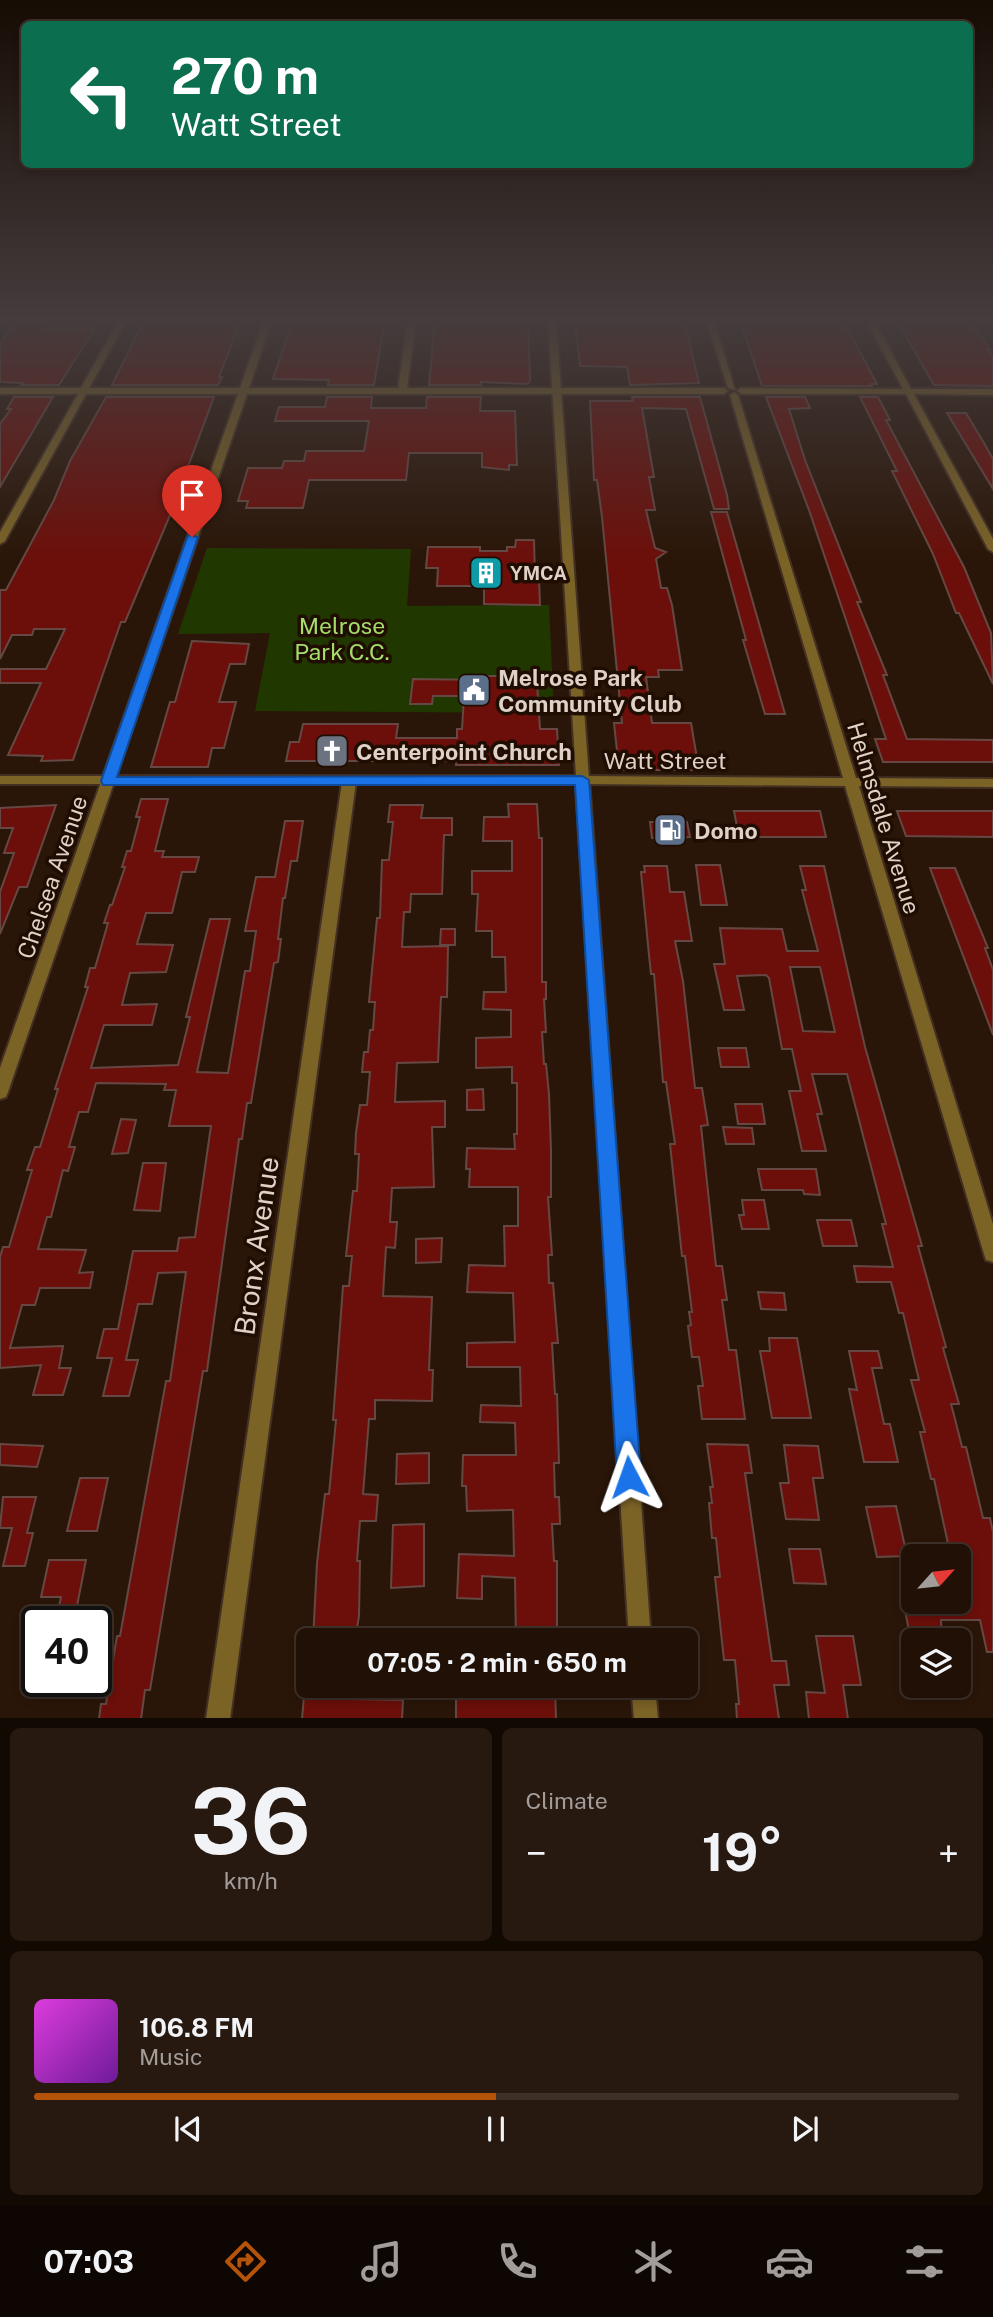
<!DOCTYPE html>
<html lang="en">
<head>
<meta charset="utf-8">
<style>
  :root { --surface:#201006; --page:#281910; --text:#f1f3f6; --muted:#a29d9b; --line:#3d3028; --accent:#b45309 }
  body { margin:0; font-family:"Public Sans",sans-serif; background:var(--page); color:var(--text); height:100vh; display:flex; flex-direction:column; font-size:26px; white-space:nowrap }
  * { box-sizing:border-box; margin:0 }
  p { font-size:23px; color:var(--muted) }
  .icon { flex:none; width:38px; height:38px; fill:none; stroke:currentColor; stroke-width:2; stroke-linecap:round; stroke-linejoin:round }
  .map { position:relative; height:1718px; overflow:hidden }
  .drawer { display:flex; flex-direction:column; gap:10px; padding:10px; background:#120903; flex:1 }
  .drawer>* { flex:none }
  .hud { position:absolute; left:21px; top:21px; width:952px; height:147px; border-radius:10px; box-shadow:0 4px 10px #0003,0 0 0 2px var(--line); background:#0b6e4f; color:#fff; overflow:hidden }
  .needle { width:46px; rotate:63deg }
  .tools { position:absolute; left:901px; top:1544px; display:grid; gap:14px }
  .tools a { display:grid; place-items:center; width:70px; height:70px; border-radius:10px; background:var(--surface); box-shadow:0 4px 10px #0003,0 0 0 2px var(--line); font-size:35px }
  .speed { position:absolute; left:21px; top:1606px; display:flex; gap:14px; font-size:35px; font-weight:700; text-align:center }
  .speed>* { display:grid; place-content:center; width:91px; height:91px; border-radius:50%; background:var(--surface); box-shadow:0 4px 10px #0003,0 0 0 2px var(--line); line-height:1 }
  .speed .limit { border:4px solid #111; border-radius:10px; background:#fff; color:#111 }
  .pin { position:absolute; display:grid; place-items:center; width:60px; height:60px; color:#fff; margin:-72px -30px; border-radius:50% 50% 50% 0; rotate:-45deg; box-shadow:0 0 7px #0007 }
  .pin .icon { rotate:45deg }
  .me { position:absolute; width:77px; margin:-38px; rotate:356deg; stroke-linejoin:round; filter:drop-shadow(0 0 5px #0008) }
  .turn { display:flex; align-items:center; gap:24px; height:147px; padding:0 35px; font-size:32px }
  .turn .icon { width:91px; height:91px; stroke-width:2.5 }
  .turn b { display:block; font-size:49px; line-height:60px }
  .big { font-size:52px; font-weight:700; line-height:1.1 }
  .drawer .tile { flex:1; display:flex; flex-direction:column; justify-content:center; gap:10px; min-width:0; padding:0 24px; border-radius:10px; background:var(--page) }
  .drawer .dial { align-items:center; gap:0 }
  .dial b { font-size:91px; line-height:1 }
  .song { display:flex; align-items:center; gap:21px }
  .cover { width:84px; height:84px; border-radius:10px; background:linear-gradient(135deg,hsl(300 70% 55%),hsl(280 70% 35%)) }
  .played { height:7px; border-radius:4px; background:linear-gradient(90deg,var(--accent) 50%,var(--line) 50%) }
  .keys { display:flex; justify-content:space-around; direction:ltr }
  .heat { display:flex; justify-content:space-between; align-items:center; font-size:38px; direction:ltr }
  .drawer .tiles { flex:1; display:grid; gap:10px; grid-template-columns:1fr 1fr }
  .tile:last-child { grid-column:span 2 }
  .trip { position:absolute; left:296px; top:1628px; width:402px; height:70px; border-radius:10px; background:var(--surface); box-shadow:0 4px 10px #0003,0 0 0 2px var(--line); font-weight:700; line-height:70px; text-align:center }
  .tab-bar { display:flex; height:112px; justify-content:space-around; align-items:center; background:#0d0602; color:var(--muted) }
  .tab-bar .icon { width:49px; height:49px }
  .tab-bar .on { color:var(--accent) }
  .tab-bar b { font-size:32px; color:var(--text) }
  .map>svg:first-child { display:block }
  .green { fill:#203800 }
  .building { fill:#6c0f0a; stroke:#654843; stroke-width:2; fill-rule:evenodd }
  .lines { fill:none; stroke-linecap:round; stroke-linejoin:round }
  .minor-casing { stroke:#433023; stroke-width:4 }
  .tertiary-casing { stroke:#433023; stroke-width:4 }
  .minor { fill:#7b6326; fill-rule:evenodd }
  .tertiary { fill:#7b6326; fill-rule:evenodd }
  .route { fill:#1a73e8; stroke:#114b97; stroke-width:2 }
  .labels { text-anchor:middle; dominant-baseline:central; stroke-width:7; stroke-linejoin:round; paint-order:stroke }
  .far-poi-label { font-size:19px; font-weight:bold; fill:#dfd1c7; stroke:#200d02; text-anchor:start }
  .park-label { font-size:23px; fill:#a4dd6b; stroke:#200d02 }
  .poi-label { font-size:23px; font-weight:bold; fill:#dfd1c7; stroke:#200d02; text-anchor:start }
  .street-label { font-size:23px; fill:#dfd1c7; stroke:#200d02 }
  .near-street-label { font-size:28px; fill:#dfd1c7; stroke:#200d02 }
</style>
</head>
<body>
<div class="map">
<svg width="993" height="1719" viewBox="0 0 993 1719">
  <rect width="100%" height="100%" fill="#2a1608"/>
  <path class="green" d="M207 548 411 549 407 606 549 605 554 713 255 711 270 633 178 634Z"/>
  <path class="building" d="M144 320H241L219 377H222L218 385H112Z
    M293 320H385L374 385H328L329 380 273 379Z
    M435 320H471L470 324H512V320H528L530 381 528 384 481 382V385H429Z
    M575 320 668 323 667 320H684L699 383 630 385 627 367 580 366Z
    M740 320 828 323 826 320H843L877 384H871L872 386H762Z
    M15 322H51L47 328H95L59 385H21L23 383 0 382V344Z
    M899 324H971L991 350H988L993 357V386L934 385Z
    M14 397H53L0 487V424L11 409H7Z
    M106 397H214L168 520 125 622H121L73 760 41 761 43 756 8 755 41 683H0V669H46L65 629H34L32 635H12L0 659V590H6L54 500 70 461Z
    M327 397H372L371 408H426L427 397H481L480 411H515L517 465H509V470L482 467V453H409L406 480H309L303 508H246L248 501H238L248 468H282L284 461H304L306 451H364L369 421H275L279 407H325Z
    M632 397H700L727 495 729 509H714L686 409 642 408 654 477H649L655 510H646L655 548 666 552 656 559 661 588H667L672 605 682 670H658L659 677H646L652 723H691L699 770H619L614 723H622L602 517 597 480H594L590 401H633Z
    M766 397H805L810 408 789 409 805 460 861 602H857L887 675H883L907 739 993 740V762H883L875 739H886L809 510Z
    M860 397H878L890 420H886L964 567 991 633 993 684 959 613H956L933 554 892 471H897Z
    M947 413H966L984 443 993 459V489Z
    M711 512H727L785 714H765L743 640H746Z
    M516 540H534L535 578H539L540 605 484 604V586H437L438 568H426L428 547H480V551H507V547H515Z
    M192 641 249 644 245 664H230L219 702H236L224 748H212L208 767H151L170 702H175Z
    M486 676H506V683H537L540 729H557L559 765H456V761H286L290 742H299L303 724H398L396 738H457V729H462L464 696H433L432 704H410L413 679 486 680Z
    M141 799H168L155 851H164L162 857H199L195 872H182L172 913H146L137 944 173 945 166 972 130 973 122 1005 157 1004 152 1025H104L91 1068 178 1065 190 1017H186L210 919H230L197 1072 228 1073 245 971H250L256 931H245L256 877H275L285 821H303L297 861H291L285 898H283L278 939H281L278 962 274 963 251 1103H247L242 1139H239L207 1371H203L150 1690H145L141 1719H99L101 1704H106L117 1636H120L166 1381H170L186 1272 158 1273 152 1304H138L126 1360H138L129 1396H103L112 1358H97L104 1329H118L133 1251H177L179 1238 195 1237 211 1126H169L176 1090H164L166 1084 96 1083 88 1112H79L69 1147H75L68 1171 63 1170 51 1217H47L38 1249 86 1250 79 1273 93 1272 90 1288H40L35 1305H22L10 1348 63 1346 59 1368H71L63 1395H33L41 1365 0 1368V1257L3 1247H9L32 1170H27L35 1147H40L58 1089H55L88 987H85L90 968H95L108 923H104L110 905H112L125 867H122L127 851H131L140 817H136Z
    M508 804H537L539 838H542V982H546V999H544L546 1032H542L544 1064H546L549 1094 551 1151V1197H548L552 1255H548L549 1283H553L558 1343H552L555 1394H557L559 1463H554L555 1497H559L560 1524H552L554 1561H557V1640H516L515 1578 482 1576V1599L457 1598 459 1554 514 1556 513 1510 467 1511 466 1486H462L463 1455H516L515 1423 480 1422 481 1405 521 1406 520 1367H467V1343L515 1342 513 1293 467 1292 469 1265 505 1266 504 1226H518V1187H469L470 1169H466L467 1148 515 1149 514 1134H517V1083H512V1067L476 1068V1038L511 1037V1010L483 1009 484 992H506L505 957H492V931H476L478 894H472V871H512V841H483L484 817H509Z
    M56 805 27 887H19L0 934V892L14 853H4L13 828H0V808Z
    M390 805H423L421 818H452V835H444L442 894H411L410 912H404L402 947 448 946 447 997H441L438 1062 397 1063 395 1102 445 1101V1127H432L434 1187 392 1188 390 1222H397L395 1248 386 1247 383 1296 432 1297 429 1370H433L432 1401 375 1400V1419H369L363 1494 378 1495 376 1521H360L357 1561H360L359 1616 355 1640H313L317 1563 325 1494H329L336 1420H333L343 1286H349L352 1256H346L353 1191H357L359 1154H355L356 1133 360 1105H367L370 1072H362L364 1052H368L370 1030H373L375 1002H369L377 918H380L382 860H389L393 822H388Z
    M734 811H820L826 837H739Z
    M897 811H993V837L906 836Z
    M650 822H687L690 837 652 838Z
    M696 865H720L727 905H701Z
    M644 866H667L670 892H684L692 941H675L683 981 695 1088H702L708 1125 701 1126 716 1266H722L727 1300H722L729 1350H736L745 1419H702L698 1386H703L699 1357H692L688 1326 691 1325 689 1312H692L685 1256H682L670 1144H675L666 1082H663L654 974H651L649 955 641 872H645Z
    M800 866H824L865 1047 922 1246H918L946 1347 943 1348 959 1404H951L955 1419 962 1447H966L983 1518H990L993 1532V1652H987L980 1620H941L942 1640H911L904 1606H952L951 1601H959V1553H950L934 1479H931L920 1432H925L911 1380H919L903 1313H899L891 1282H857L854 1266 893 1267 882 1224H886L847 1074H812L822 1114H817L826 1151H802L789 1091H801L792 1049H782L769 978 766 975 737 976 744 1010H724L714 964H725L720 928 782 929 787 951H818L802 890H806ZM790 967H820L835 1032 803 1031Z
    M930 868H955L988 948H985L993 970V1035Z
    M441 929H455V945H440Z
    M718 1048H746L749 1067H721Z
    M483 1089 484 1110H467V1090Z
    M735 1104H762L765 1124H738Z
    M121 1119 136 1120 128 1153 112 1154Z
    M723 1127 752 1128 754 1144H726Z
    M143 1163H166L160 1211 134 1210Z
    M758 1169H816L820 1195 804 1194 803 1190H762Z
    M742 1200H764L769 1229H742L739 1215H744Z
    M817 1220H851L857 1246H823Z
    M442 1238 441 1262 416 1263V1239Z
    M758 1292 784 1293 786 1310 761 1309Z
    M769 1338H797L811 1418H772L760 1351H770Z
    M849 1351H878L882 1368H872L884 1424H890L898 1462H864L849 1389 857 1390Z
    M0 1444 43 1446 37 1467 0 1465Z
    M707 1444 748 1445 752 1473H745L772 1661H786L789 1685H774L779 1719H737L736 1704H739L735 1660H724L715 1577H720L716 1538H712L709 1503H712L710 1487H713Z
    M784 1445 818 1446 823 1478H813L819 1520 786 1519 780 1483H789Z
    M429 1453V1483L396 1484 397 1454Z
    M80 1478H108L97 1531H67Z
    M3 1497H36L27 1533H33L25 1566H3L12 1528H0Z
    M896 1506 907 1556 877 1557 866 1507Z
    M424 1524V1586L391 1588 393 1525Z
    M789 1549H820L826 1584 794 1583Z
    M49 1560H86L77 1606H92L88 1622H56L61 1597H41Z
    M816 1636H853L861 1685H843L848 1719H809L806 1692 825 1693Z
    M305 1685H351L350 1699 403 1700 402 1719H302Z
    M456 1685H555L556 1719H456Z"/>
  <g class="lines">
    <defs>
      <path id="minor" d="M119 320H127L89 388H240L264 320H272L249 388H398L408 320H416L407 388H724L728 391 724 394H247L8 1092 6 1097 0 1099V1068L238 394H86L5 541 0 544V532L78 394H0V388H81Z
        M706 320H714L735 390 728 388Z
        M866 320H874L911 389H993V395L914 394 993 539V552L988 549 906 394H741L737 391 741 388 903 389Z
        M734 392 738 395 856 778 993 779V787L859 786 993 1224V1262L986 1260 984 1254 845 786 582 784 575 780 582 776 843 778 730 395Z
        M349 778 356 782 230 1719H206L342 782Z"/>
      <path id="tertiary" d="M548 320H556L651 1640H629L576 784H0V776H576Z
        M631 1685H655L658 1719H634Z"/>
    </defs>
    <use href="#minor" class="minor-casing"/>
    <use href="#tertiary" class="tertiary-casing"/>
    <use href="#minor" class="minor"/>
    <use href="#tertiary" class="tertiary"/>
  </g>
  <linearGradient id="sky" x2="0" y2="1"><stop stop-color="#170c04"/><stop offset="0.57" stop-color="#443c3d"/><stop offset="1" stop-color="#443c3d" stop-opacity="0"/></linearGradient>
  <rect width="993" height="560" fill="url(#sky)"/>
  <path class="route" d="M188 535 198 537 117 777 582 776 589 780 641 1477 638 1486 629 1489 621 1486 617 1477 575 785H103L101 781Z"/>
  <defs>
    <symbol id="building-square" viewBox="-11 -11 22 22"><rect x="-9" y="-9" width="18" height="18" rx="4" fill="#0f9aa8" stroke="#200d02"/><path d="M-4-6H4V6H1V3H-1V6H-4ZM-2.5-4.3h1.7v1.8h-1.7ZM.8-4.3h1.7v1.8H.8ZM-2.5-1h1.7V.8h-1.7ZM.8-1h1.7V.8H.8Z" fill="#fff"/></symbol>
    <symbol id="civic-square" viewBox="-11 -11 22 22"><rect x="-9" y="-9" width="18" height="18" rx="4" fill="#5c6f8a" stroke="#200d02"/><path d="M-.6-6.5H3V-4.5H.6V-3L4-1V1h2V6H-6V1h2V-1L-.6-3ZM-1.2 2.5V6h2.4V2.5Z" fill="#fff"/></symbol>
    <symbol id="church-square" viewBox="-11 -11 22 22"><rect x="-9" y="-9" width="18" height="18" rx="4" fill="#6b7280" stroke="#200d02"/><path d="M-1.2-6h2.4v3.5h3.3v2.4h-3.3V6h-2.4V-.1h-3.3v-2.4h3.3Z" fill="#fff"/></symbol>
    <symbol id="fuel-square" viewBox="-11 -11 22 22"><rect x="-9" y="-9" width="18" height="18" rx="4" fill="#5c6f8a" stroke="#200d02"/><path d="M-5.5-6h7V0h2V4h1.3V-2.5L3-4.5l.8-.8L6-3V5H2.5V1h-1V6h-7ZM-4.2-4.7v3.2H.2V-4.7Z" fill="#fff"/></symbol>
  </defs>
  <g fill-rule="evenodd">
    <use href="#building-square" x="467" y="554" width="38" height="38"/>
    <use href="#civic-square" x="455" y="671" width="38" height="38"/>
    <use href="#church-square" x="313" y="732" width="38" height="38"/>
    <use href="#fuel-square" x="651" y="811" width="38" height="38"/>
  </g>
  <g class="labels">
    <g class="far-poi-label">
      <text x="510" y="573">YMCA</text>
    </g>
    <g class="park-label">
      <text x="342" y="625">Melrose<tspan x="342" dy="26">Park C.C.</tspan></text>
    </g>
    <g class="poi-label">
      <text x="498" y="677">Melrose Park<tspan x="498" dy="26">Community Club</tspan></text>
      <text x="356" y="751">Centerpoint Church</text>
      <text x="694" y="830">Domo</text>
    </g>
    <g class="street-label">
      <text x="665" y="760">Watt Street</text>
      <text transform="translate(884 818) rotate(73)">Helmsdale Avenue</text>
      <text transform="translate(52 877) rotate(-71)">Chelsea Avenue</text>
    </g>
    <g class="near-street-label">
      <text transform="translate(256 1246) rotate(-82)">Bronx Avenue</text>
    </g>
  </g>
</svg>
<div class="tools">
<a><svg class="needle" viewBox="-14 -14 28 28"><path d="M0-13l5 13h-10z" fill="#e53935"/><path d="M0 13l5-13h-10z" fill="#a29d9b"/></svg></a>
<a><svg class="icon" aria-label="layers" viewBox="0 0 24 24"><path d="M12 4l9 5-9 5-9-5zM3 14l9 5 9-5"/></svg></a>
</div>
<div class="speed"><div class="limit">40</div></div>
<div class="pin" style="left:192px;top:537px;background:#d93025"><svg class="icon" aria-label="arrive" viewBox="0 0 24 24"><path d="M6 21V4h12l-3 4 3 4H6"/></svg></div>
<svg class="me" style="left:629px;top:1477px" viewBox="-20 -20 40 40"><path d="M0-17L14 15 0 8-14 15z" fill="#1a73e8" stroke="#fff" stroke-width="4"/></svg>
<div class="trip">07:05 · 2 min · 650 m</div>
<div class="hud">
<div class="turn"><svg class="icon" aria-label="left" viewBox="0 0 24 24"><path d="M17 20v-9H6M10 6l-5 5 5 5"/></svg><div><b>270 m</b>Watt Street</div></div>
</div>
</div>
<section class="drawer">
<div class="tiles">
<div class="tile dial"><b>36</b><p>km/h</p></div>
<div class="tile"><p>Climate</p>
<div class="heat"><a>−</a><b class="big">19°</b><a>+</a></div>
</div>
<div class="tile">
<div class="song"><i class="cover"></i><div><b>106.8 FM</b><p>Music</p></div></div>
<div class="played"></div>
<div class="keys"><svg class="icon" aria-label="previous" viewBox="0 0 24 24"><path d="M18 5L8 12l10 7zM5 5v14"/></svg><svg class="icon" aria-label="pause" viewBox="0 0 24 24"><path d="M8 5v14M16 5v14"/></svg><svg class="icon" aria-label="next" viewBox="0 0 24 24"><path d="M6 5l10 7-10 7zM19 5v14"/></svg></div>
</div>
</div>
</section>
<nav class="tab-bar">
<b>07:03</b>
<svg class="icon on" aria-label="directions" viewBox="0 0 24 24"><path d="M12 3l9 9-9 9-9-9zM9 14v-3h6M13 9l2 2-2 2"/></svg>
<svg class="icon" aria-label="music" viewBox="0 0 24 24"><path d="M9 18V5l10-2v13"/><circle cx="6" cy="18" r="3"/><circle cx="16" cy="16" r="3"/></svg>
<svg class="icon" aria-label="phone" viewBox="0 0 24 24"><path d="M5 4h4l2 5-3 2q2 4 5 5l2-3 5 2v4C11 20 4 13 5 4z"/></svg>
<svg class="icon" aria-label="climate" viewBox="0 0 24 24"><path d="M12 3v18M4 7l16 10M4 17L20 7"/></svg>
<svg class="icon" aria-label="car" viewBox="0 0 24 24"><path d="M5 17H2v-5l4-1 3-4h7l3 4 3 1v5h-3M9 17h6M6 11h13"/><circle cx="7" cy="17" r="2"/><circle cx="17" cy="17" r="2"/></svg>
<svg class="icon" aria-label="filters" viewBox="0 0 24 24"><path d="M4 7h16M4 17h16"/><circle cx="9" cy="7" r="2"/><circle cx="15" cy="17" r="2"/></svg>
</nav>
</body>
</html>
